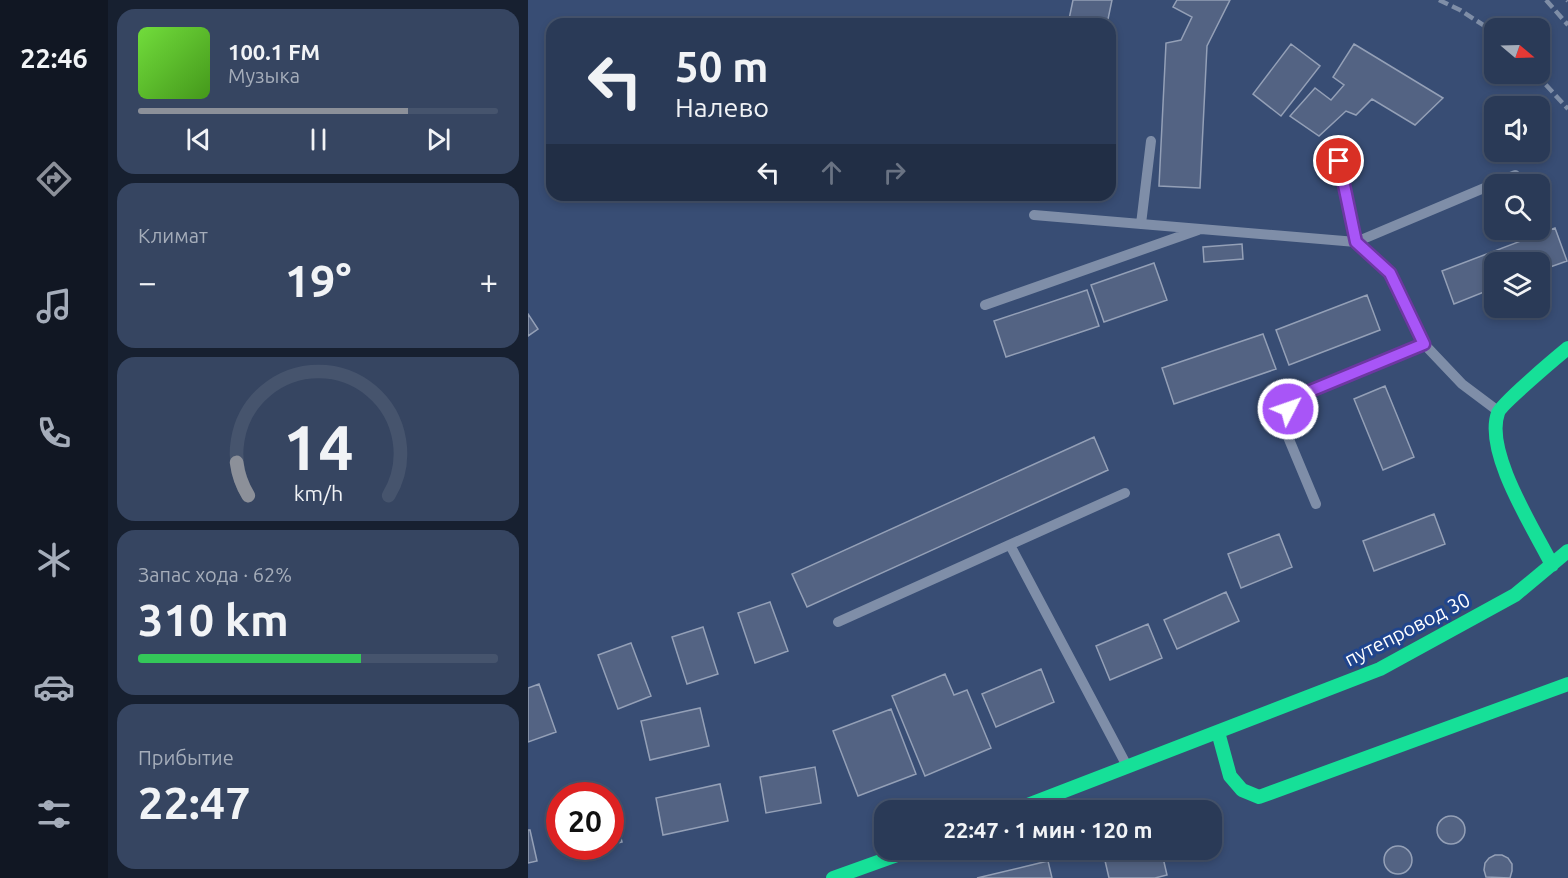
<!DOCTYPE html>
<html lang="ru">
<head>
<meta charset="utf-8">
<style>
  :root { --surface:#2a3a57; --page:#364561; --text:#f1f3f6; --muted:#a5adba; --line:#46546d; --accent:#8c9099 }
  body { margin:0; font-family:Ubuntu,sans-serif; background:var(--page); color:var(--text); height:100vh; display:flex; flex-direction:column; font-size:22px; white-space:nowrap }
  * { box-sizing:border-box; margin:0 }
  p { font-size:20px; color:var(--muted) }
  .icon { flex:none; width:33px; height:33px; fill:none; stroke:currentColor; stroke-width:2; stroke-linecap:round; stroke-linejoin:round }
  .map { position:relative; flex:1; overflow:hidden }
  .details { display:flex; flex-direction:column; gap:9px; padding:9px; background:#172030; width:420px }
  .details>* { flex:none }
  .banner { position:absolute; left:18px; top:18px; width:570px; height:183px; border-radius:18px; box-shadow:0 3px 9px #0003,0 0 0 2px var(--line); background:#2a3a57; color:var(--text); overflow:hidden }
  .needle { width:39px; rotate:109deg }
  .buttons { position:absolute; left:956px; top:18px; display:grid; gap:12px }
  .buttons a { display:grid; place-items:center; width:66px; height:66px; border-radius:12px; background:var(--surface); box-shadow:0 3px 9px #0003,0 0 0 2px var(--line); font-size:30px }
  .speed { position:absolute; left:18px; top:782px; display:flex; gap:12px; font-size:30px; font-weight:700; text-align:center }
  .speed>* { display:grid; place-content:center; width:78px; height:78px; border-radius:50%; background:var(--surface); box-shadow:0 3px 9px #0003,0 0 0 2px var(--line); line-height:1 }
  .speed .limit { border:9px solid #d22; background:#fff; color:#111 }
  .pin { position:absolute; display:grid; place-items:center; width:51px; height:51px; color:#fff; margin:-26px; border:3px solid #fff; border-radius:50%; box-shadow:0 2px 6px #0007 }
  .me { position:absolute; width:66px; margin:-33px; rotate:49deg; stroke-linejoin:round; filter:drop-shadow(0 0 4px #0008) }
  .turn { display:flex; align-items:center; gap:21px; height:126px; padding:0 30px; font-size:27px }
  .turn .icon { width:78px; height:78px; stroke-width:2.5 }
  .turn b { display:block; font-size:42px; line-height:51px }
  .lanes { display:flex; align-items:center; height:57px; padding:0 30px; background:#0003; justify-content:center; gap:30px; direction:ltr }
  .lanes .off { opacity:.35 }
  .big { font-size:45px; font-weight:700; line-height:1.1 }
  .details .card { flex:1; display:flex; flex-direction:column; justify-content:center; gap:9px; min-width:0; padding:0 21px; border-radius:18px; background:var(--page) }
  .details .dial { align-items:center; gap:0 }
  .dial svg { height:156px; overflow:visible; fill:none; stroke:var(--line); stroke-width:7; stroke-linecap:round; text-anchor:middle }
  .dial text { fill:var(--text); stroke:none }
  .song { display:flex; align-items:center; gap:18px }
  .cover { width:72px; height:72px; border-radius:9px; background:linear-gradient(135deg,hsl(100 70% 55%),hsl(100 70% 35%)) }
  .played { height:6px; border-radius:3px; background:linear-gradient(90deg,var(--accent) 75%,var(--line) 75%) }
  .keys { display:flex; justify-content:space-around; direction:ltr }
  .heat { display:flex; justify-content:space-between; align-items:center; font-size:33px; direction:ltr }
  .charge { height:9px; border-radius:4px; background:linear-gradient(90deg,#34c759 62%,var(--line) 0) }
  .trip { position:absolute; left:346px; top:800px; width:348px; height:60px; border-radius:18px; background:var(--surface); box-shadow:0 3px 9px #0003,0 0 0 2px var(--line); font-weight:700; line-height:60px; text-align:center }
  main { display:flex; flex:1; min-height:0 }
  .tab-bar { display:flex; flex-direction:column; width:108px; justify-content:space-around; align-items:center; background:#111723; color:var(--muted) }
  .tab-bar .icon { width:42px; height:42px }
  .tab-bar .active { color:var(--accent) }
  .tab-bar b { font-size:27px; color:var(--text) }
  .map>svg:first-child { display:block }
  .building { fill:#536383; stroke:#94a0b7; stroke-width:1.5 }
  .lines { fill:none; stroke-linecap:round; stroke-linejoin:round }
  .lane { stroke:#7f8ea8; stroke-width:10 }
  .fast { stroke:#16e098; stroke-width:14 }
  .rail { stroke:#7f8ea7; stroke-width:4.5; stroke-dasharray:10 4.5; stroke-linecap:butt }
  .route-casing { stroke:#6d37a1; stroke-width:15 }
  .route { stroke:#a855f7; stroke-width:10 }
  .labels { text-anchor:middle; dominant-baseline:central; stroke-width:6; stroke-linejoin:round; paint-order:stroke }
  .street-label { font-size:20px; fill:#fff; stroke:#20458d }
</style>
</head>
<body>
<main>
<nav class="tab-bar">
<b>22:46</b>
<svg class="icon active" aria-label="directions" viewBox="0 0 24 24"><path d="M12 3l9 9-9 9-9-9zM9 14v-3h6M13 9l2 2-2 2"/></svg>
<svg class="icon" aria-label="music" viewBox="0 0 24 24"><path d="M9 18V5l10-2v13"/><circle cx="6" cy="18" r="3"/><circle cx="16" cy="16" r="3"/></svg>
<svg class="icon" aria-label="phone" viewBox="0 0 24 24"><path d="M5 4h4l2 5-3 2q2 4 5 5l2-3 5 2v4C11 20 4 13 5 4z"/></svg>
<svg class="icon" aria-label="climate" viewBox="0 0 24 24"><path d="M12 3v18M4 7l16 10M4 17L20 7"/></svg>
<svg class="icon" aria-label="car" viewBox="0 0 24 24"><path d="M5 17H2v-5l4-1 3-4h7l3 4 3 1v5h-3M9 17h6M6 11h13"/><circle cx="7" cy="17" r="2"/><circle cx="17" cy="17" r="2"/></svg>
<svg class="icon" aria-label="filters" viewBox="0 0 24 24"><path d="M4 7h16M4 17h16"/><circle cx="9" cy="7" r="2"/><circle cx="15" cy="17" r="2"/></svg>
</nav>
<section class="details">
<div class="card">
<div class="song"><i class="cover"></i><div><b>100.1 FM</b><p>Музыка</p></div></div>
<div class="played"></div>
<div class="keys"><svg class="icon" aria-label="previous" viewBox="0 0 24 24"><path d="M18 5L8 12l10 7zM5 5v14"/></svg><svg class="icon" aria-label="pause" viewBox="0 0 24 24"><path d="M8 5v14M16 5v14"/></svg><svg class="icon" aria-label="next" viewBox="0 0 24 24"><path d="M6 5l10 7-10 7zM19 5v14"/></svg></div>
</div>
<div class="card"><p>Климат</p>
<div class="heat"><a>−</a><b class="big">19°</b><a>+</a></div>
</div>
<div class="card dial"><svg viewBox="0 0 100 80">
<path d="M14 69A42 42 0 1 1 86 69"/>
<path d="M14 69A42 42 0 0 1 8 52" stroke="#8c9099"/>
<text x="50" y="56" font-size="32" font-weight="700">14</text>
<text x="50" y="72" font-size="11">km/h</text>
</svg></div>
<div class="card"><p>Запас хода · 62%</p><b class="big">310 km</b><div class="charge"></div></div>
<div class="card"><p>Прибытие</p><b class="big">22:47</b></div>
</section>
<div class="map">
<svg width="1040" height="878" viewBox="0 0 1040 878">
  <rect width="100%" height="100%" fill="#384d74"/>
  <path class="building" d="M545 0H584L579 24H540Z
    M649 0H702L679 46 672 188 631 186 638 43 653 40 664 17 645 7Z
    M763 44 792 66 753 116 725 94Z
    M826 44 915 98 887 125 844 99 828 115 818 111 791 136 762 116 787 88 803 100 816 85 805 77Z
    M1027 228 1039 261 1011 271V262H966V288L926 304 914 271Z
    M714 244 715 259 676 262 675 247Z
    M626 263 639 300 576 322 563 285Z
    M559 290 571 326 478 357 466 321Z
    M839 295 852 330 761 365 748 330Z
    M0 314 10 329 0 336Z
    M735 334 748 369 646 404 634 368Z
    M857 386 886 457 855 470 826 399Z
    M566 437 580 470 279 607 264 574Z
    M906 514 917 544 846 571 835 541Z
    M751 534 764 567 713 588 700 554Z
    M698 592 711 621 649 649 636 620Z
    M242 602 260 651 227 663 210 613Z
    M620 624 634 658 582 680 568 646Z
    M175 627 190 674 159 684 144 637Z
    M103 643 123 696 90 709 70 655Z
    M513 669 526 702 468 727 454 694Z
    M417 674 426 695 439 690 463 748 397 776 364 696Z
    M11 684 28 732 0 742V688Z
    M172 708 181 746 122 760 113 721Z
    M363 709 388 774 330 796 305 731Z
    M287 767 293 803 238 813 232 777Z
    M192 784 200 821 135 835 128 798Z
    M86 811 94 842 82 845V812Z
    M909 830a14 14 0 1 1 28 0a14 14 0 1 1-28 0Z
    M0 830H2L9 861 0 863Z
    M856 860a14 14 0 1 1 28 0a14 14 0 1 1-28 0Z
    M42 846H78L44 854Z
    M585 849H633L639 875 627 878H581L575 852Z
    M967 855H974L980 858 984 864V871L982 878 958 877 956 870 957 863 961 858Z
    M520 861 524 878H449Z"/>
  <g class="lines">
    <path class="lane" d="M811 161 828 242 987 175
      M506 215 828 242 862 273 896 344 934 384 970 411
      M613 224 623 141
      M457 305 670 230
      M788 504 755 425 760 409 770 396 896 344
      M482 545 598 764
      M310 622 597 493"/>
    <path class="fast" d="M1024 565C1006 529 956 452 970 413 972 405 1029 357 1040 348
      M690 732 702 776 714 790 731 797 1040 684
      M487 810 852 669 987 595 1040 551
      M305 878 386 849"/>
    <path class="rail" d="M911 0 932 10 966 32
      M1018 0 1040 25
      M1039 0 1040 1
      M1008 74 1040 109"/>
  </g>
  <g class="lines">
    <defs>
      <path id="route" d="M760 409 770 396 896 344 862 273 828 242 811 161"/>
    </defs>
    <use href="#route" class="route-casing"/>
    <use href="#route" class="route"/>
  </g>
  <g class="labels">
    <g class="street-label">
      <text transform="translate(879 629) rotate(-27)">путепровод 30</text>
    </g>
  </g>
</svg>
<div class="buttons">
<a><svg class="needle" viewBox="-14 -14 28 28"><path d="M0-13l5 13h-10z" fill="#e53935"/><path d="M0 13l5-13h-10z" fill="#a5adba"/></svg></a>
<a><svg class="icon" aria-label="sound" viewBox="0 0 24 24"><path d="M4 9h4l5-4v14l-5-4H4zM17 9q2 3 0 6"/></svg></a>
<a><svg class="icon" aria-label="search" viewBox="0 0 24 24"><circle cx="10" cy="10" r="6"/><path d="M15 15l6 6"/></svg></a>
<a><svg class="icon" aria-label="layers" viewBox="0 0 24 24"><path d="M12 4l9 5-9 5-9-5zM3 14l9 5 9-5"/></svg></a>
</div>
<div class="speed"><div class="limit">20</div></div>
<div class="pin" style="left:811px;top:161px;background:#d93025"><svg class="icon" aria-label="arrive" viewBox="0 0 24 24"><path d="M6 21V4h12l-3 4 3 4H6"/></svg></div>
<svg class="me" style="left:760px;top:409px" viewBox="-20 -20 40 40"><circle r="17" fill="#a855f7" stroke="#fff" stroke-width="3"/><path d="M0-11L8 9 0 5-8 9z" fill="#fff"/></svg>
<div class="trip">22:47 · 1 мин · 120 m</div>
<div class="banner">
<div class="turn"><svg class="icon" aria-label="left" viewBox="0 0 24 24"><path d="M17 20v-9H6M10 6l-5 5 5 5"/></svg><div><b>50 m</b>Налево</div></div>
<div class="lanes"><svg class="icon" aria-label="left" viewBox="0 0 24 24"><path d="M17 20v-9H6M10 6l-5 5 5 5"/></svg><svg class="icon off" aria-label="ahead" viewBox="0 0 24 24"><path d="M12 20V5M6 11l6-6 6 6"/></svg><svg class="icon off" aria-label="right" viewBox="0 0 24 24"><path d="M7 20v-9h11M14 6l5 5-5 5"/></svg></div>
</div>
</div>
</main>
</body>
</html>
